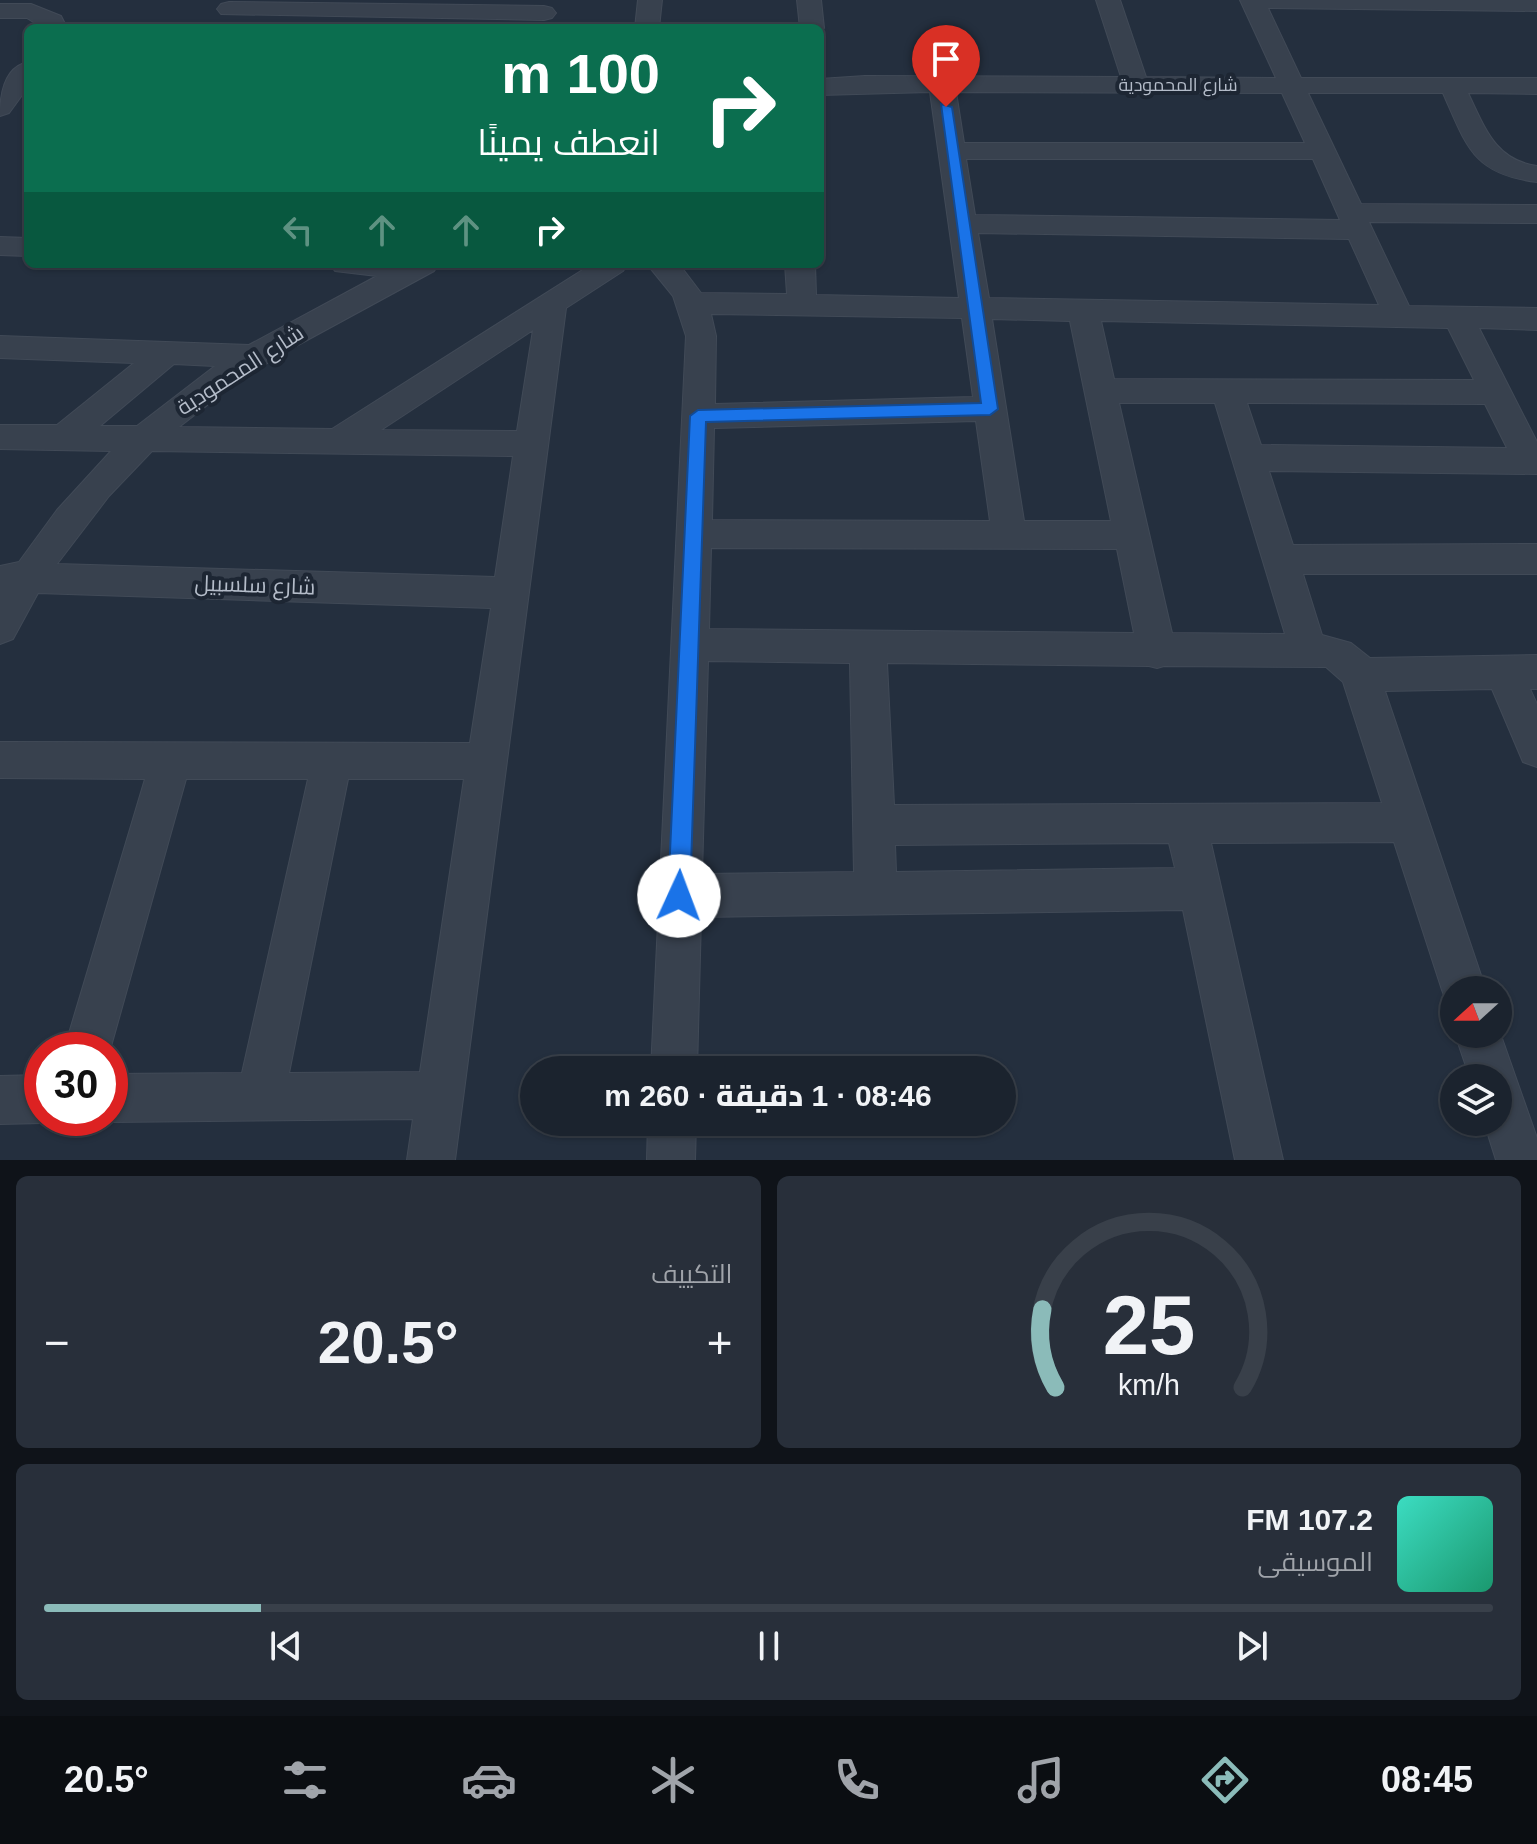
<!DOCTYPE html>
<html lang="ar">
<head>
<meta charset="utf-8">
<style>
  :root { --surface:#1b232e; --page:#282f3a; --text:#f1f3f6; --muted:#a0a4aa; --line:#39404a; --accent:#8bbbb9 }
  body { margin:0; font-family:Helvetica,Cairo,sans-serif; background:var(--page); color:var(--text); direction:rtl; height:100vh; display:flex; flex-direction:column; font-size:30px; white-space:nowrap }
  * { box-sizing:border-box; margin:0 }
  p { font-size:26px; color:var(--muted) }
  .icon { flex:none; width:44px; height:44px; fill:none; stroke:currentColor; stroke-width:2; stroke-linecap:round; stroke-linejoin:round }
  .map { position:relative; height:1160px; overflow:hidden; direction:ltr }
  .drawer { display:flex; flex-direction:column; gap:16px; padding:16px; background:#0f1319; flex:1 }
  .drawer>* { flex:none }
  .top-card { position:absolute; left:24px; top:24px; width:800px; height:244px; border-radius:12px; box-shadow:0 2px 6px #0004,0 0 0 2px var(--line); direction:rtl; background:#0b6e4f; color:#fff; overflow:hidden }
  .needle { width:52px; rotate:249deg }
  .tools { position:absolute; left:1440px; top:976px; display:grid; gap:16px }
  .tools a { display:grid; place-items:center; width:72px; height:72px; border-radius:50%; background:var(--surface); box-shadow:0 2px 6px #0004,0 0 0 2px var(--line); font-size:40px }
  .speed { position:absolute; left:24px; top:1032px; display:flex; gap:16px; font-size:40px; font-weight:700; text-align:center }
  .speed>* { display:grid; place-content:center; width:104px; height:104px; border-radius:50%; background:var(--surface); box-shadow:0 2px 6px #0004,0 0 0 2px var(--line); line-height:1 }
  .speed .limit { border:12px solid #d22; background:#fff; color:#111 }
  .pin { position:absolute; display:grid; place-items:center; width:68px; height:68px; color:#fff; margin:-82px -34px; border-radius:50% 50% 50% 0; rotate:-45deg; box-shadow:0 0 8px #0007 }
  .pin .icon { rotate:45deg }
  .me { position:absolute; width:88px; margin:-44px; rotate:2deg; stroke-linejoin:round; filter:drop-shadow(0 0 6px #0008) }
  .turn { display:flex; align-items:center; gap:28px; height:168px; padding:0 32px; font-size:36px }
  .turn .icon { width:104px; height:104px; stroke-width:2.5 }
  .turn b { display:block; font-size:56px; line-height:68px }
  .lanes { display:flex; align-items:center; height:76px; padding:0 32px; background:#0003; justify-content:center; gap:40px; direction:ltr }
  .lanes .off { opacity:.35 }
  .big { font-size:60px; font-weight:800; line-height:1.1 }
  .drawer .card { flex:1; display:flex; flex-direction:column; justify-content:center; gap:12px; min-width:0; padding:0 28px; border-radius:12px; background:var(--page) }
  .drawer .dial { align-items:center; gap:0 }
  .dial svg { height:208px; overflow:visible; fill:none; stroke:var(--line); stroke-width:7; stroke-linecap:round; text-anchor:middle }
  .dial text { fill:var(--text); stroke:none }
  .song { display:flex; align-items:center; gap:24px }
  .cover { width:96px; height:96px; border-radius:12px; background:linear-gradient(135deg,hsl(170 70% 55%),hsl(160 70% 35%)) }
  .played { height:8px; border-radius:4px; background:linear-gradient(90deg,var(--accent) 15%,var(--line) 15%) }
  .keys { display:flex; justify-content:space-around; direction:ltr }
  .heat { display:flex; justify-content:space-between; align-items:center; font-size:44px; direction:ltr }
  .drawer .tiles { flex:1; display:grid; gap:16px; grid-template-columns:1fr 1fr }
  .card:last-child { grid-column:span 2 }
  .trip { position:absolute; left:520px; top:1056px; width:496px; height:80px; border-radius:40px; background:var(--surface); box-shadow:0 2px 6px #0004,0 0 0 2px var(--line); font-weight:800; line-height:80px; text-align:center; direction:rtl }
  .dock { display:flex; height:128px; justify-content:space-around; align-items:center; background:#0b0e12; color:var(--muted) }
  .dock .icon { width:56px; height:56px }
  .dock .selected { color:var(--accent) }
  .dock b { font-size:36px; color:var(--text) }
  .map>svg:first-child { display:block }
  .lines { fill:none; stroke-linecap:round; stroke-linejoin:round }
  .minor-casing { stroke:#414a57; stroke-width:2 }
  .minor { fill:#38414e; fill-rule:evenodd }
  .route { fill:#1a73e8; stroke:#114b97; stroke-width:2 }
  .labels { text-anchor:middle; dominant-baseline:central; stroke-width:8; stroke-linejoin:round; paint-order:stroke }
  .far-street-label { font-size:18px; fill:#b4bcc9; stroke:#1d2633 }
  .street-label { font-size:22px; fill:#b4bcc9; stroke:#1d2633 }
</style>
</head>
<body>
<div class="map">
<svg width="1537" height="1160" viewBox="0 0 1537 1160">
  <rect width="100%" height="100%" fill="#242f3e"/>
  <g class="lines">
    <defs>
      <path id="minor" d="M638 0H662L659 28H635Z
        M797 0H821L824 28 820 33V28H800Z
        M1096 0H1120L1146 77 1276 78 1240 0H1537V11L1268 8 1301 78H1537V94L1468 93C1485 128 1495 160 1537 166V182C1473 174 1467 147 1443 93H1308L1361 204 1537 205V223L1369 222 1409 306 1537 308V330L1479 328 1537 442V474L1269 471 1293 545 1537 544V574H1303L1322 635 1351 643 1370 658 1537 655V689H1530L1537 704V767L1523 762 1492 689 1385 691 1486 990H1454V1008L1448 1006 1442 990 1394 842 1211 843 1283 1160H1235L1183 910 701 917 697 1070H651L686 336 673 296 647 264H679L701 293 787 294 785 264H815L816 295 959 298 930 92 820 95V79L865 76 1121 77ZM956 92 1282 93 1305 143H964ZM966 159H1313L1340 220 975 215ZM978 233 1349 239 1379 305 989 298ZM711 314 962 318 973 397 715 404 716 336ZM992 319 1070 321 1111 521H1024ZM1101 321 1448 328 1474 380 1114 379ZM1119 403H1215L1285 634 1172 633ZM1247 403 1485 404 1507 448 1261 445ZM976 421 990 521 712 520 714 428ZM711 548 1117 549 1134 633 709 629ZM708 661 850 663 854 872 702 874ZM887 663 1149 666 1157 668 1164 666 1326 667 1343 682 1382 803 894 805ZM1169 843 1175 868 896 872 895 845Z
        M229 2 544 6 552 8 556 13 552 18 544 20 221 14 217 9 221 4Z
        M0 4H31L61 16 67 28H43L27 18H0Z
        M28 62V87L9 113 0 116C0 95 4 67 28 62Z
        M0 237 28 238V256L0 255Z
        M330 264H439L434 271 285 352 237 382 179 427 332 429 592 264H628L623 271 566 308 455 1160H407L413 1119 110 1122 101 1118H110V1074L242 1073 308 779H186L110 1050H64L145 779 0 778V742L470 743 491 608 38 593 13 639 0 644V566L19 562 57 510 111 451 0 449V425H57L134 363 0 358V336L249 345 377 276 335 271ZM533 330 517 431 381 430ZM174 364 215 366 137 426H100ZM152 451 513 456 495 577 57 564 109 496ZM348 779H464L420 1072 289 1073Z
        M1498 1027 1537 1138V1160H1496L1484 1122H1498V1078H1470L1455 1034H1498Z
        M42 1075V1118H53L42 1123 0 1124V1076Z
        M648 1122H696L695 1160H647Z"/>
    </defs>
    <use href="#minor" class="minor-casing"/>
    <use href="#minor" class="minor"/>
  </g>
  <path class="route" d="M941 104 952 107 998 409 990 415 706 422 690 896 687 904 679 907 672 904 668 896 690 416 698 410 981 403Z"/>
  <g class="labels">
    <g class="far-street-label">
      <text x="1178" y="85">شارع المحمودية</text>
    </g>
    <g class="street-label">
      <text transform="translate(240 370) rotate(-33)">شارع المحمودية</text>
      <text transform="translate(255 585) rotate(2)">شارع سلسبيل</text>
    </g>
  </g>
</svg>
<div class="tools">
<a><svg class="needle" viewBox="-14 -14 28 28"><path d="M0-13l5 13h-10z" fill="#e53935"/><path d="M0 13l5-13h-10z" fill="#a0a4aa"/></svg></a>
<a><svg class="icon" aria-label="layers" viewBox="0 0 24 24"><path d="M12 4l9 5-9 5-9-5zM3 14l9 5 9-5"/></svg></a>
</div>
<div class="speed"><div class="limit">30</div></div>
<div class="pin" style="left:946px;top:107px;background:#d93025"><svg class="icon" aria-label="arrive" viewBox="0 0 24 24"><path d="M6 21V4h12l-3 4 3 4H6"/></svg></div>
<svg class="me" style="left:679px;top:896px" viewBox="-20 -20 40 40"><circle r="19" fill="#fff"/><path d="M0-13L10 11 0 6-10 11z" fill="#1a73e8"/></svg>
<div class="trip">08:46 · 1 دقيقة · 260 m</div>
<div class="top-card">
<div class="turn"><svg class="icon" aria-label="right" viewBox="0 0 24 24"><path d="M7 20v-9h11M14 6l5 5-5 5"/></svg><div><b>100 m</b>انعطف يمينًا</div></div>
<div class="lanes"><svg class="icon off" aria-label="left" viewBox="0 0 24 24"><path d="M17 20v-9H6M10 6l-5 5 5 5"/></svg><svg class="icon off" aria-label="ahead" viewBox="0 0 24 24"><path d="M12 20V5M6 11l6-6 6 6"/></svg><svg class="icon off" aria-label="ahead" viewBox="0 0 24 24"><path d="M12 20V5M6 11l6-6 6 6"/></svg><svg class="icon" aria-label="right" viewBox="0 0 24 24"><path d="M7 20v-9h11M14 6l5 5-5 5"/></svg></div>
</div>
</div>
<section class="drawer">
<div class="tiles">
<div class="card dial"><svg viewBox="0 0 100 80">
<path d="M14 69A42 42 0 1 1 86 69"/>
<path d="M14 69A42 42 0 0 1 9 39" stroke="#8bbbb9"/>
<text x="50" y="56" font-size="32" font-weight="700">25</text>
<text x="50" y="72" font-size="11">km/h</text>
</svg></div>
<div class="card"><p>التكييف</p>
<div class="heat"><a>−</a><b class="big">20.5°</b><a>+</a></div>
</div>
<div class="card">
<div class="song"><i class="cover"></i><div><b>107.2 FM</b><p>الموسيقى</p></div></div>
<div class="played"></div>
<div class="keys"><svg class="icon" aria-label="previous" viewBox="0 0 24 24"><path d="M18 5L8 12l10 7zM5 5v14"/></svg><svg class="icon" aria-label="pause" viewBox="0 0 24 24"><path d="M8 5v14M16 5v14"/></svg><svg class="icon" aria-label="next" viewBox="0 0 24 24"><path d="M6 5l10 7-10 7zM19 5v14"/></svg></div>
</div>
</div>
</section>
<nav class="dock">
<b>08:45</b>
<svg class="icon selected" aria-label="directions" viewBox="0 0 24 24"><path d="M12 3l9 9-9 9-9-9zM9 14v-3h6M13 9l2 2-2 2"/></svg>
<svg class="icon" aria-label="music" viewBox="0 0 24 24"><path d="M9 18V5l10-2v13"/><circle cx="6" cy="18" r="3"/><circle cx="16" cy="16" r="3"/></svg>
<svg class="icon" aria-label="phone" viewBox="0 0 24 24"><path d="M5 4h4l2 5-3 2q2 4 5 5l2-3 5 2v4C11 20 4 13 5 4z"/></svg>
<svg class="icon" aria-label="climate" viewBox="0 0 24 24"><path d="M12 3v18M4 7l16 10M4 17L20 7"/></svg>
<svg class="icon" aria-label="car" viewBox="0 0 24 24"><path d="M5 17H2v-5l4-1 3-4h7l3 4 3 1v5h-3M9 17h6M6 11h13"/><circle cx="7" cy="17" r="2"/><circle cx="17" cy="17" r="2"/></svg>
<svg class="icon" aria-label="filters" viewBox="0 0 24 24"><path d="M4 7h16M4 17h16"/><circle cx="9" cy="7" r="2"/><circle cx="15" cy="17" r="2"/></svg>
<b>20.5°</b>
</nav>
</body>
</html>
